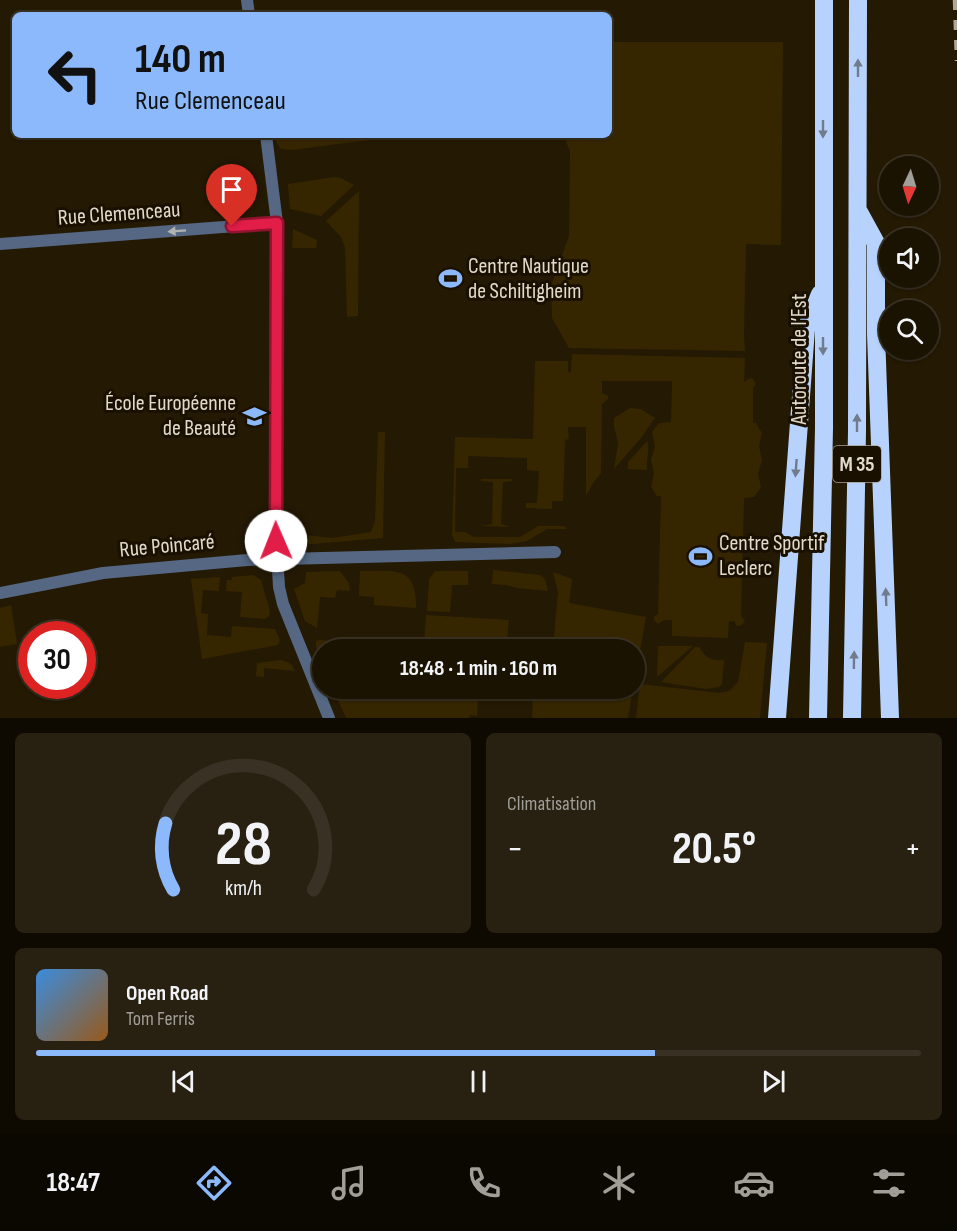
<!DOCTYPE html>
<html lang="fr">
<head>
<meta charset="utf-8">
<style>
  :root { --surface:#1b1302; --page:#282011; --text:#f1f3f6; --muted:#a09e99; --line:#393224; --accent:#8cb9fc }
  body { margin:0; font-family:"Sofia Sans Condensed",sans-serif; background:var(--page); color:var(--text); height:100vh; display:flex; flex-direction:column; font-size:22px; white-space:nowrap }
  * { box-sizing:border-box; margin:0 }
  p { font-size:20px; color:var(--muted) }
  .icon { flex:none; width:33px; height:33px; fill:none; stroke:currentColor; stroke-width:2; stroke-linecap:round; stroke-linejoin:round }
  .map { position:relative; height:718px; overflow:hidden }
  .details { display:flex; flex-direction:column; gap:15px; padding:15px; background:#0f0a01; flex:1 }
  .details>* { flex:none }
  .guide { position:absolute; left:12px; top:12px; width:600px; height:126px; border-radius:9px; box-shadow:0 2px 4px #0004,0 0 0 2px var(--line); background:#8cb9fc; color:#111; overflow:hidden }
  .needle { width:39px; rotate:184deg }
  .controls { position:absolute; left:879px; top:156px; display:grid; gap:12px }
  .controls a { display:grid; place-items:center; width:60px; height:60px; border-radius:50%; background:var(--surface); box-shadow:0 2px 4px #0004,0 0 0 2px var(--line); font-size:30px }
  .speed { position:absolute; left:18px; top:621px; display:flex; gap:12px; font-size:30px; font-weight:700; text-align:center }
  .speed>* { display:grid; place-content:center; width:78px; height:78px; border-radius:50%; background:var(--surface); box-shadow:0 2px 4px #0004,0 0 0 2px var(--line); line-height:1 }
  .speed .limit { border:9px solid #d22; background:#fff; color:#111 }
  .pin { position:absolute; display:grid; place-items:center; width:51px; height:51px; color:#fff; margin:-62px -26px; border-radius:50% 50% 50% 0; rotate:-45deg; box-shadow:0 0 6px #0007 }
  .pin .icon { rotate:45deg }
  .me { position:absolute; width:66px; margin:-33px; rotate:359deg; stroke-linejoin:round; filter:drop-shadow(0 0 4px #0008) }
  .turn { display:flex; align-items:center; gap:21px; height:126px; padding:0 24px; font-size:27px }
  .turn .icon { width:78px; height:78px; stroke-width:2.5 }
  .turn b { display:block; font-size:42px; line-height:51px }
  .big { font-size:45px; font-weight:700; line-height:1.1 }
  .details .widget { flex:1; display:flex; flex-direction:column; justify-content:center; gap:9px; min-width:0; padding:0 21px; border-radius:9px; background:var(--page) }
  .details .dial { align-items:center; gap:0 }
  .dial svg { height:156px; overflow:visible; fill:none; stroke:var(--line); stroke-width:7; stroke-linecap:round; text-anchor:middle }
  .dial text { fill:var(--text); stroke:none }
  .song { display:flex; align-items:center; gap:18px }
  .cover { width:72px; height:72px; border-radius:9px; background:linear-gradient(135deg,hsl(210 70% 55%),hsl(30 70% 35%)) }
  .played { height:6px; border-radius:3px; background:linear-gradient(90deg,var(--accent) 70%,var(--line) 70%) }
  .keys { display:flex; justify-content:space-around; direction:ltr }
  .heat { display:flex; justify-content:space-between; align-items:center; font-size:33px; direction:ltr }
  .details .tiles { flex:1; display:grid; gap:15px; grid-template-columns:1fr 1fr }
  .widget:last-child { grid-column:span 2 }
  .trip { position:absolute; left:312px; top:639px; width:333px; height:60px; border-radius:30px; background:var(--surface); box-shadow:0 2px 4px #0004,0 0 0 2px var(--line); font-weight:700; line-height:60px; text-align:center }
  .tab-bar { display:flex; height:96px; justify-content:space-around; align-items:center; background:#0b0801; color:var(--muted) }
  .tab-bar .icon { width:42px; height:42px }
  .tab-bar .on { color:var(--accent) }
  .tab-bar b { font-size:27px; color:var(--text) }
  .map>svg:first-child { display:block }
  .green { fill:#362600 }
  .lines { fill:none; stroke-linecap:round; stroke-linejoin:round }
  .street { stroke:#556782; stroke-width:12 }
  .highway { stroke:#b7d3fd; stroke-width:18 }
  .rail { stroke:#b0a797; stroke-width:4.5; stroke-dasharray:10 10; stroke-linecap:butt }
  .oneway { fill:#707b8b }
  .oneway2 { fill:#b1b2b2 }
  .route-casing { stroke:#92132f; stroke-width:15 }
  .route { stroke:#e11d48; stroke-width:10 }
  .labels { text-anchor:middle; dominant-baseline:central; stroke-width:6; stroke-linejoin:round; paint-order:stroke }
  .shield { fill:#1a1000; stroke:#a69d8f; stroke-width:1.5 }
  .shield-label { font-size:21px; font-weight:bold; fill:#e2dacc }
  .street-label { font-size:22px; fill:#e2dacc; stroke:#1a1000 }
  .poi-label { font-size:22px; fill:#e2dacc; stroke:#1a1000; text-anchor:start }
</style>
</head>
<body>
<div class="map">
<svg width="957" height="718" viewBox="0 0 957 718">
  <rect width="100%" height="100%" fill="#241903"/>
  <path class="green" d="M609 42H783L781 245 746 244 744 335 745 351 569 348 552 318 551 286 569 236 570 151 563 135H609Z
    M276 135H387L386 138 291 150 281 149 276 142Z
    M334 177 341 178 354 185 321 216 290 209 288 184Z
    M359 191 358 316 347 317 345 247 341 237 326 221Z
    M293 229 317 240 316 248H292Z
    M572 354 745 358 744 382 750 378 753 379 756 384 753 388V423H756L762 433 759 446 762 460 758 474 761 487 754 497 744 498 741 616 745 621 740 626H737L734 621H729L728 638 672 636V620H664L658 624 654 620V617L658 614 661 496H657L651 487 654 474 651 460 655 447 652 432 659 423 671 422 672 381H602V393L608 396V399L602 404 601 473 593 483 586 496V427H568L569 439 565 440 563 501H552V509L526 508V503H537L539 471 527 470V458L468 456V468H456L455 532H465L474 537H520L538 526H564L567 529H547L527 541 510 544 455 542 452 535 455 437 533 439 535 361H568V372H571Z
    M630 408 641 409 655 418 641 438 614 469 618 443 614 426V418Z
    M378 432H385L383 538 300 545 295 543 286 533 332 538 371 532 375 521Z
    M647 441C650 451 646 459 647 470L628 469V462Z
    M481 479H512V481L503 482 501 524 511 527 481 526 492 524 493 482 481 481Z
    M493 570 540 575 545 579 548 591 517 588 506 585 492 584Z
    M340 571 349 583 350 591 337 590 335 598 320 597 317 628 305 621 294 589 305 583 306 572Z
    M360 571C395 571 417 565 416 608L374 605V597L359 596Z
    M435 571H468V585H452L450 612 427 611 429 579Z
    M553 572 572 579 569 603 646 617 635 680 634 650 553 649 558 592Z
    M253 575 261 580 270 611 269 616 265 619 240 617 242 592 226 591 227 580H232V577Z
    M220 577 219 591 203 590 201 613 208 614 207 635 231 637 232 626 275 629 280 640 278 645 202 659 191 579Z
    M11 605 17 644 0 647V608Z
    M426 615 509 620 506 649H409L410 643 424 644Z
    M320 640 378 644V649L322 650V663L316 647V641Z
    M745 642 767 643 760 718H636L640 684 719 693 729 691 738 682Z
    M658 646H693L657 677Z
    M695 647H699C706 658 711 661 724 660L722 684 719 687 706 689 661 682Z
    M282 660 291 664 295 671 264 668V677L256 676 257 663Z
    M550 688 633 689 628 718H532L533 696 547 697Z
    M333 689H504L503 699 478 698 477 716 470 715 469 718H346Z"/>
  <g class="lines">
    <path class="street" d="M247 0 249 15
      M266 135 277 223 275 519 279 587 283 604 329 718
      M0 244 277 223
      M0 593 103 573 247 560 555 552"/>
    <path class="highway" d="M859 212 876 243V334L890 718
      M777 718 806 329 820 294
      M818 718 824 428V0
      M852 718 857 431 858 0"/>
    <path class="rail" d="M955 0 957 61"/>
  </g>
  <defs><path id="oneway-solid" d="M-6-.8H1V-3.2L6.5 0L1 3.2V.8H-6Z" transform="scale(1.5)"/></defs>
  <g class="oneway">
    <use href="#oneway-solid" transform="translate(858 68) rotate(-90)"/>
    <use href="#oneway-solid" transform="translate(823 129) rotate(90)"/>
    <use href="#oneway-solid" transform="translate(823 346) rotate(90)"/>
    <use href="#oneway-solid" transform="translate(857 423) rotate(-90)"/>
    <use href="#oneway-solid" transform="translate(796 468) rotate(94)"/>
    <use href="#oneway-solid" transform="translate(886 597) rotate(-92)"/>
    <use href="#oneway-solid" transform="translate(854 660) rotate(-89)"/>
  </g>
  <use class="oneway2" href="#oneway-solid" transform="translate(177 231) rotate(176)"/>
  <g class="lines">
    <defs>
      <path id="route" d="M232 226 277 223 276 541"/>
    </defs>
    <use href="#route" class="route-casing"/>
    <use href="#route" class="route"/>
  </g>
  <defs>
    <symbol id="stadium-bare" viewBox="-9 -9 18 18"><path d="M0-5a6.5 5 0 1 0 0 10a6.5 5 0 1 0 0-10ZM-3.5-1.8h7v3.6h-7Z" fill="#8cb9fc" stroke="#1a1000" stroke-width="2.5" paint-order="stroke"/></symbol>
    <symbol id="university-bare" viewBox="-9 -9 18 18"><path d="M0-5L7-2L0 1L-7-2ZM-4 1L0 2.5L4 1V4Q0 6-4 4Z" fill="#8cb9fc" stroke="#1a1000" stroke-width="2.5" paint-order="stroke"/></symbol>
  </defs>
  <g fill-rule="evenodd">
    <use href="#stadium-bare" x="434" y="262" width="33" height="33"/>
    <use href="#university-bare" x="238" y="400" width="33" height="33"/>
    <use href="#stadium-bare" x="684" y="540" width="33" height="33"/>
  </g>
  <g class="labels">
    <rect class="shield" x="833" y="446" width="48" height="36" rx="4.5"/>
    <g class="shield-label">
      <text x="857" y="464">M 35</text>
    </g>
    <g class="street-label">
      <text transform="translate(119 214) rotate(-4)">Rue Clemenceau</text>
      <text transform="translate(799 359) rotate(-90)">Autoroute de l’Est</text>
      <text transform="translate(167 546) rotate(-5)">Rue Poincaré</text>
    </g>
    <g class="poi-label">
      <text x="468" y="266">Centre Nautique<tspan x="468" dy="25">de Schiltigheim</tspan></text>
      <text x="236" y="403" text-anchor="end">École Européenne<tspan x="236" dy="25">de Beauté</tspan></text>
      <text x="719" y="543">Centre Sportif<tspan x="719" dy="25">Leclerc</tspan></text>
    </g>
  </g>
</svg>
<div class="controls">
<a><svg class="needle" viewBox="-14 -14 28 28"><path d="M0-13l5 13h-10z" fill="#e53935"/><path d="M0 13l5-13h-10z" fill="#a09e99"/></svg></a>
<a><svg class="icon" aria-label="sound" viewBox="0 0 24 24"><path d="M4 9h4l5-4v14l-5-4H4zM17 9q2 3 0 6"/></svg></a>
<a><svg class="icon" aria-label="search" viewBox="0 0 24 24"><circle cx="10" cy="10" r="6"/><path d="M15 15l6 6"/></svg></a>
</div>
<div class="speed"><div class="limit">30</div></div>
<div class="pin" style="left:232px;top:226px;background:#d93025"><svg class="icon" aria-label="arrive" viewBox="0 0 24 24"><path d="M6 21V4h12l-3 4 3 4H6"/></svg></div>
<svg class="me" style="left:276px;top:541px" viewBox="-20 -20 40 40"><circle r="19" fill="#fff"/><path d="M0-13L10 11 0 6-10 11z" fill="#e11d48"/></svg>
<div class="trip">18:48 · 1 min · 160 m</div>
<div class="guide">
<div class="turn"><svg class="icon" aria-label="left" viewBox="0 0 24 24"><path d="M17 20v-9H6M10 6l-5 5 5 5"/></svg><div><b>140 m</b>Rue Clemenceau</div></div>
</div>
</div>
<section class="details">
<div class="tiles">
<div class="widget dial"><svg viewBox="0 0 100 80">
<path d="M14 69A42 42 0 1 1 86 69"/>
<path d="M14 69A42 42 0 0 1 10 35" stroke="#8cb9fc"/>
<text x="50" y="56" font-size="32" font-weight="700">28</text>
<text x="50" y="72" font-size="11">km/h</text>
</svg></div>
<div class="widget"><p>Climatisation</p>
<div class="heat"><a>−</a><b class="big">20.5°</b><a>+</a></div>
</div>
<div class="widget">
<div class="song"><i class="cover"></i><div><b>Open Road</b><p>Tom Ferris</p></div></div>
<div class="played"></div>
<div class="keys"><svg class="icon" aria-label="previous" viewBox="0 0 24 24"><path d="M18 5L8 12l10 7zM5 5v14"/></svg><svg class="icon" aria-label="pause" viewBox="0 0 24 24"><path d="M8 5v14M16 5v14"/></svg><svg class="icon" aria-label="next" viewBox="0 0 24 24"><path d="M6 5l10 7-10 7zM19 5v14"/></svg></div>
</div>
</div>
</section>
<nav class="tab-bar">
<b>18:47</b>
<svg class="icon on" aria-label="directions" viewBox="0 0 24 24"><path d="M12 3l9 9-9 9-9-9zM9 14v-3h6M13 9l2 2-2 2"/></svg>
<svg class="icon" aria-label="music" viewBox="0 0 24 24"><path d="M9 18V5l10-2v13"/><circle cx="6" cy="18" r="3"/><circle cx="16" cy="16" r="3"/></svg>
<svg class="icon" aria-label="phone" viewBox="0 0 24 24"><path d="M5 4h4l2 5-3 2q2 4 5 5l2-3 5 2v4C11 20 4 13 5 4z"/></svg>
<svg class="icon" aria-label="climate" viewBox="0 0 24 24"><path d="M12 3v18M4 7l16 10M4 17L20 7"/></svg>
<svg class="icon" aria-label="car" viewBox="0 0 24 24"><path d="M5 17H2v-5l4-1 3-4h7l3 4 3 1v5h-3M9 17h6M6 11h13"/><circle cx="7" cy="17" r="2"/><circle cx="17" cy="17" r="2"/></svg>
<svg class="icon" aria-label="filters" viewBox="0 0 24 24"><path d="M4 7h16M4 17h16"/><circle cx="9" cy="7" r="2"/><circle cx="15" cy="17" r="2"/></svg>
</nav>
</body>
</html>
